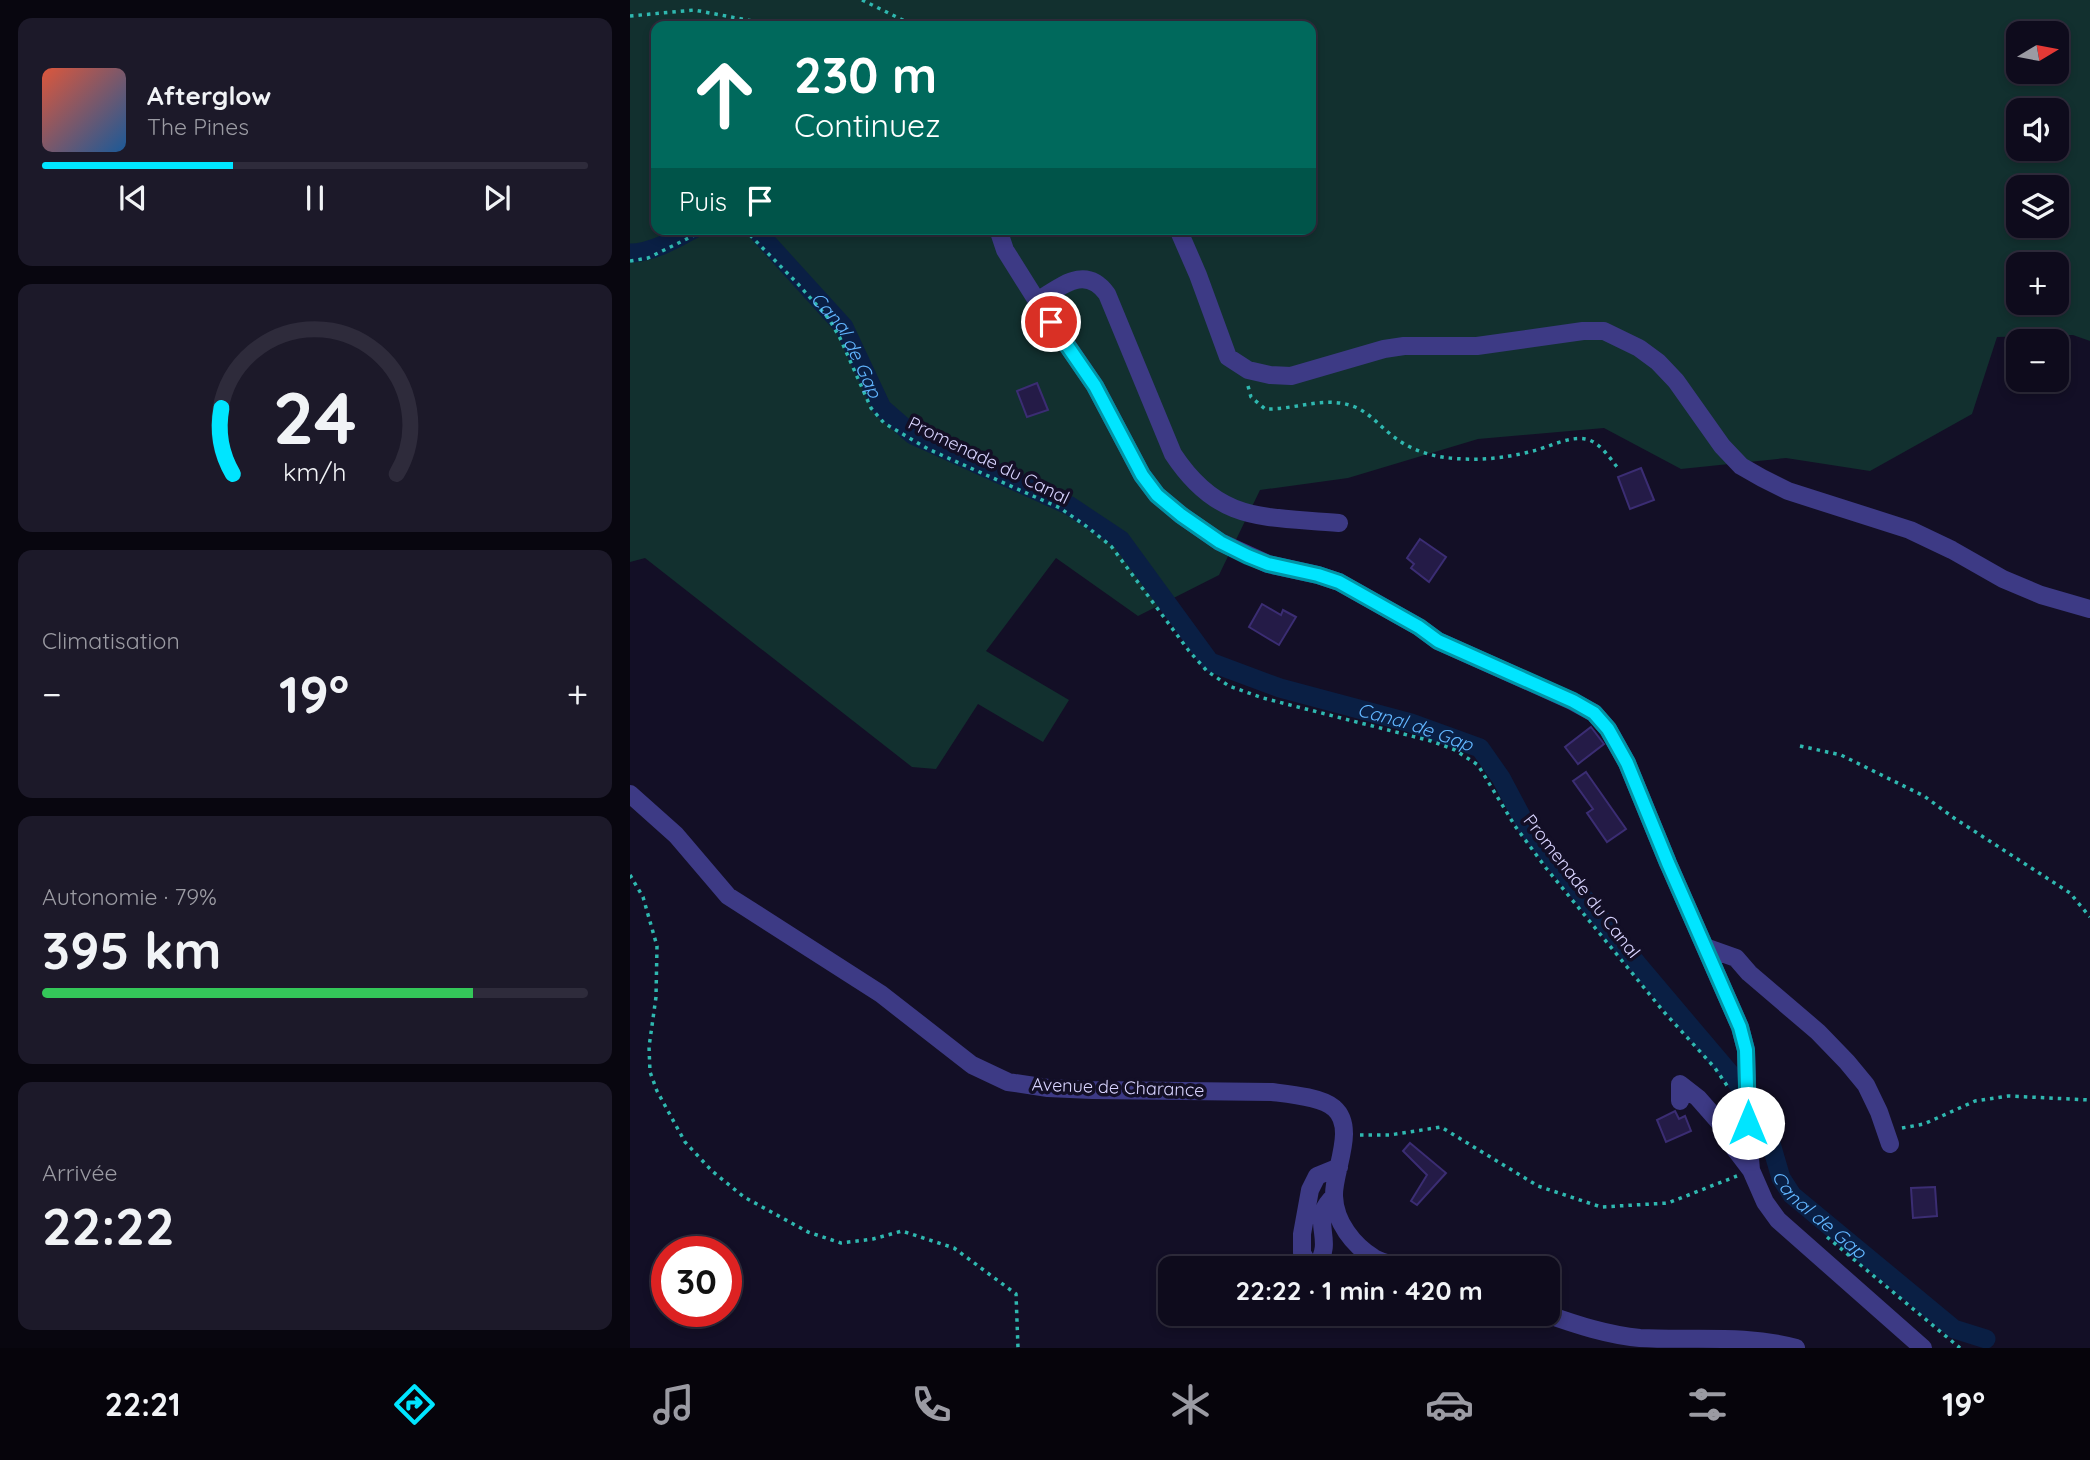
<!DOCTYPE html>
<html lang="fr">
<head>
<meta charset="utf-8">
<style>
  :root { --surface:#0e0b1c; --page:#1c1929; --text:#f1f3f6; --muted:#9b9ba3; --line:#2e2b3b; --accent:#00e5ff }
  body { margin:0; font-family:Quicksand,sans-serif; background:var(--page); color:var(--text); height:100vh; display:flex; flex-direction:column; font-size:26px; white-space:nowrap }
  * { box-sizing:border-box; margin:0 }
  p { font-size:23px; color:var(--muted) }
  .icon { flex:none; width:38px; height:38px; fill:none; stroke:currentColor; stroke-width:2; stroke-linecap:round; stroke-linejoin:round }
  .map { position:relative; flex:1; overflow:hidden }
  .details { display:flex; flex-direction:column; gap:18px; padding:18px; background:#08060f; width:630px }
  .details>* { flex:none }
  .top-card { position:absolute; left:21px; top:21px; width:665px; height:214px; border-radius:14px; box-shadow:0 4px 10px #0003,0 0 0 2px var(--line); background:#00695c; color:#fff; overflow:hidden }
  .needle { width:46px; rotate:80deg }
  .fabs { position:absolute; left:1376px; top:21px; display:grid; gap:14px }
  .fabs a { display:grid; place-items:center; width:63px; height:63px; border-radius:14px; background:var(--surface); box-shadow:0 4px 10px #0003,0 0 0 2px var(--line); font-size:35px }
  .speed { position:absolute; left:21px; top:1236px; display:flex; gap:14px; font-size:35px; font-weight:700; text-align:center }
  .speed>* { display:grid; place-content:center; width:91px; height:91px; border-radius:50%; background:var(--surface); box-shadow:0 4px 10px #0003,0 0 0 2px var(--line); line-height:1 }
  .speed .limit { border:10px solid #d22; background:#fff; color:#111 }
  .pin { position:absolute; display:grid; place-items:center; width:60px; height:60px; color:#fff; margin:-30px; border:4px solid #fff; border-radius:50%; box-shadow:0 2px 7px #0007 }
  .me { position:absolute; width:77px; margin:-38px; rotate:0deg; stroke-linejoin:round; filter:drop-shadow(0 0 5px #0008) }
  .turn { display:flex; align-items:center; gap:24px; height:147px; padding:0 28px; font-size:32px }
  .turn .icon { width:91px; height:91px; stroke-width:2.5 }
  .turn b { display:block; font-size:49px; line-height:60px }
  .then { display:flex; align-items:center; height:66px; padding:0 28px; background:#0003; gap:14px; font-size:26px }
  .big { font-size:52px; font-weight:700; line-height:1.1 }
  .details .widget { flex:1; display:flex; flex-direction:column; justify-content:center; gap:10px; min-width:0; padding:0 24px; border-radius:14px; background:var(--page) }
  .details .dial { align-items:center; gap:0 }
  .dial svg { height:182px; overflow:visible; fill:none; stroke:var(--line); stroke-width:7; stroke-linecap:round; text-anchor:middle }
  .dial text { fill:var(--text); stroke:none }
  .song { display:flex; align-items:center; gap:21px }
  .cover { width:84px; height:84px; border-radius:10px; background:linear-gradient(135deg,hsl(10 70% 55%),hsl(210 70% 35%)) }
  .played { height:7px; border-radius:4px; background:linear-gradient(90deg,var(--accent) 35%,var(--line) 35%) }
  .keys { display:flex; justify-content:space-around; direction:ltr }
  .heat { display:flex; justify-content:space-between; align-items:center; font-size:38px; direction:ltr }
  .charge { height:10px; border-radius:5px; background:linear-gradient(90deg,#34c759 79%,var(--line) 0) }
  .trip { position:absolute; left:528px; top:1256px; width:402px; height:70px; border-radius:14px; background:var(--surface); box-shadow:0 4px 10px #0003,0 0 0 2px var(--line); font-weight:700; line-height:70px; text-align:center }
  .dock { display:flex; height:112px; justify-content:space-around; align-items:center; background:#06040b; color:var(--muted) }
  .dock .icon { width:49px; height:49px }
  .dock .current { color:var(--accent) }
  .dock b { font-size:32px; color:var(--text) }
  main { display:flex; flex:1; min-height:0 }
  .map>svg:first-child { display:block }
  .green { fill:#12302f; fill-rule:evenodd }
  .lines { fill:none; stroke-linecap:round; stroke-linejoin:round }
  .canal { stroke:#0a1f44; stroke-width:19 }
  .building { fill:#241b47; stroke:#3b2d73; stroke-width:2 }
  .path { stroke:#2fb8b0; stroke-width:3.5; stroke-dasharray:3.5 5; stroke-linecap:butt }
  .minor { stroke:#3d3a85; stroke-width:18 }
  .route-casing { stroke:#0095a6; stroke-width:18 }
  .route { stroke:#00e5ff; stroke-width:12 }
  .labels { text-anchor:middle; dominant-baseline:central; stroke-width:7; stroke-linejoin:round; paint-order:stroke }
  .street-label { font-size:18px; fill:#d9d4ff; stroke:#130f26 }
  .water-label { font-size:19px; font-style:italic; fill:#62b6ff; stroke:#130f26 }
</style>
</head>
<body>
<main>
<section class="details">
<div class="widget">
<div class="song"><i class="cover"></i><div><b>Afterglow</b><p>The Pines</p></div></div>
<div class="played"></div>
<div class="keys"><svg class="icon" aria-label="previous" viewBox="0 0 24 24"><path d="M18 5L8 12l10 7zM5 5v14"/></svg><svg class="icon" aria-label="pause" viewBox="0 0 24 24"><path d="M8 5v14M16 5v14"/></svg><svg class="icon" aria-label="next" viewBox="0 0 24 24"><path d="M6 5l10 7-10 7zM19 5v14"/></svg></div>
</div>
<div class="widget dial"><svg viewBox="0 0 100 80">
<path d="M14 69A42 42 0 1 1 86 69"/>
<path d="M14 69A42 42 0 0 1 9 40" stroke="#00e5ff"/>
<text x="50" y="56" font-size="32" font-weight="700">24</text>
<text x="50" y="72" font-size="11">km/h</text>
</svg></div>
<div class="widget"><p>Climatisation</p>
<div class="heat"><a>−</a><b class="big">19°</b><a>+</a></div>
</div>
<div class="widget"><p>Autonomie · 79%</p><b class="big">395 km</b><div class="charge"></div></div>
<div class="widget"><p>Arrivée</p><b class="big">22:22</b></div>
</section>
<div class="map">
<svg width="1460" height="1348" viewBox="0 0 1460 1348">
  <rect width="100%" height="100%" fill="#130f26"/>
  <path class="green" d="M0 0H1460V341L1443 335 1367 337 1342 414 1240 471 1156 458 1051 469 974 428 848 439 718 478 630 490 589 575 508 616 426 558 356 651 439 700 413 742 348 704 306 769 282 767 15 558 0 562ZM26 26H681V229H26ZM1388 33H1426V72H1388ZM1388 110H1426V149H1388ZM1388 187H1426V226H1388ZM1388 264H1426V303H1388Z"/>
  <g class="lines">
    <g class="canal">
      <path id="s1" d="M125 229 214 327 252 408 283 435 440 506 491 540 580 662 650 688 781 723 850 748 871 778 897 827 1009 966 1103 1077 1135 1123 1151 1178 1162 1195 1324 1329 1356 1339"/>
      <path d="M0 253C21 253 46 239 64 229"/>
    </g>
  </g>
  <path class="building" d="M407 383 418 410 397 417 387 391Z
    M1011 468 1024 500 1000 509 988 477Z
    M790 539 816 557 799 582 781 568 784 564 777 558Z
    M632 604 651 615 653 610 666 617 649 645 619 627Z
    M961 727 974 744 948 764 935 747Z
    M956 772 996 829 977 842 957 813 963 809 943 781Z
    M1045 1111 1049 1119 1055 1116 1061 1131 1036 1142 1027 1120Z
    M780 1143 816 1173 787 1205 781 1201 797 1175 773 1151Z
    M1305 1187 1307 1216 1283 1218 1281 1188Z"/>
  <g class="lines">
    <path class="path" d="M232 0 285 26
      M0 16 64 10 149 26
      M114 229 168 284 199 319 210 338 241 408 254 423 298 449 430 508 456 526 481 546 559 651 577 671 599 686 633 698 801 741 825 750 848 765 885 826 916 868 1034 1012 1085 1068 1098 1087
      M0 261 18 258 77 229
      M618 386 621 397 635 409C665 410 696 395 725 407 739 413 748 424 759 433 781 452 806 458 834 459 857 460 880 457 903 451 919 447 939 436 955 439 969 441 979 457 987 467
      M1170 746 1211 755 1294 796 1324 818 1440 893 1460 917
      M0 875 13 897 27 946 26 997 19 1047 20 1072 27 1091 55 1142 82 1171 114 1197 178 1232 211 1243 243 1239 272 1231 324 1248 386 1294 388 1348
      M1272 1128 1294 1124 1345 1101 1378 1096 1460 1100
      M730 1135H760L811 1127 908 1186 971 1207 1038 1203 1107 1176
      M1197 1237 1330 1348"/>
    <path class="minor" d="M368 229 375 250 407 301 465 386 512 475 527 495 551 515 590 542 638 564 688 575 709 582 789 627 808 641 942 701 964 713 978 729 997 763 1038 863 1110 1027 1116 1050 1119 1148 1121 1170 1135 1202 1148 1220 1293 1348
      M548 229 568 275 598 357 618 370 640 375 661 376 754 349 774 346H847L953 331H974L1009 348 1028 362 1046 381 1092 446 1111 466 1132 478 1158 491 1280 530 1322 550 1373 579 1411 595 1460 609
      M407 301C431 287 455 264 477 294L543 454C589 524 634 516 709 523
      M0 794 46 835 98 896 251 994 342 1065 378 1082 418 1088 462 1090 642 1092C658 1094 692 1097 704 1108 727 1128 703 1171 704 1196 705 1222 723 1245 744 1258 753 1263 765 1265 775 1269
      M1075 947 1106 958 1119 973 1188 1032 1217 1062 1236 1085 1249 1112 1260 1144
      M1050 1101V1084L1068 1098 1090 1123 1105 1149 1121 1170
      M704 1196C700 1200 696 1204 694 1210 687 1229 702 1243 687 1265H679L672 1253V1234L680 1190 687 1176 709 1167
      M916 1314C947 1325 978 1335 1010 1338 1061 1341 1116 1334 1166 1348"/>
  </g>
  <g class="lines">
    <defs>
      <path id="route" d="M421 322 465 386 512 475 527 495 551 515 590 542 618 556 638 564 688 575 709 582 789 627 808 641 943 701 964 713 978 729 997 763 1038 863 1110 1027 1116 1050 1118 1123"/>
    </defs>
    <use href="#route" class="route-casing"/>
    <use href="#route" class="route"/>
  </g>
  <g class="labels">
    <g class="street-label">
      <text transform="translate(359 460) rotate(26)">Promenade du Canal</text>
      <text transform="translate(952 886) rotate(52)">Promenade du Canal</text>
      <text transform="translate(488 1087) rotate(2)">Avenue de Charance</text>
    </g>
    <g class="water-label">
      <text stroke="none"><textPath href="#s1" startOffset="149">Canal de Gap</textPath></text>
      <text stroke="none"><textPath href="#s1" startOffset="863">Canal de Gap</textPath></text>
      <text stroke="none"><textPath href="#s1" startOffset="1514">Canal de Gap</textPath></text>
    </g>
  </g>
</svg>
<div class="fabs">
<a><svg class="needle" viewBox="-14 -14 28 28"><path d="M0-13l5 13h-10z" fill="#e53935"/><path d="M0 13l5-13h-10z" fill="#9b9ba3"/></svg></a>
<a><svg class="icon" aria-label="sound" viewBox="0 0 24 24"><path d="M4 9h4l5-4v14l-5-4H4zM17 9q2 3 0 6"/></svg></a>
<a><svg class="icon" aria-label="layers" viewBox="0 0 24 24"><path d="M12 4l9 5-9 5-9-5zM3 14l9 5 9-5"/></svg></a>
<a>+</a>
<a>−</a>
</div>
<div class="speed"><div class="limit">30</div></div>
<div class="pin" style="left:421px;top:322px;background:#d93025"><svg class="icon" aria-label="arrive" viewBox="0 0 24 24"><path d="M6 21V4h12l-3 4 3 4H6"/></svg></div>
<svg class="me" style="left:1118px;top:1123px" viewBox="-20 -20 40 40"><circle r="19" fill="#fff"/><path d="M0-13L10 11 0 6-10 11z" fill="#00e5ff"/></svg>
<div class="trip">22:22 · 1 min · 420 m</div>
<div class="top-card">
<div class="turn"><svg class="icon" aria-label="ahead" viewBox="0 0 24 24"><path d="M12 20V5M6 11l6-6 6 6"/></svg><div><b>230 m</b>Continuez</div></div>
<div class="then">Puis<svg class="icon" aria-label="arrive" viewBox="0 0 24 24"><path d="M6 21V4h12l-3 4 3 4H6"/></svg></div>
</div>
</div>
</main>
<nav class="dock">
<b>22:21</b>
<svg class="icon current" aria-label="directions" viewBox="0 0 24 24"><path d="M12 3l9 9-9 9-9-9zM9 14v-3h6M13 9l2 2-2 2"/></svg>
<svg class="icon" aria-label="music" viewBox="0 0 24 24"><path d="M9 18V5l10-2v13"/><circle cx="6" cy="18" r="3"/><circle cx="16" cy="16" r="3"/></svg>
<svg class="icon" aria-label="phone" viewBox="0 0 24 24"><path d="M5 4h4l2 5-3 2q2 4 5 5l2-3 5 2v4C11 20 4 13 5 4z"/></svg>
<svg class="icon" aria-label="climate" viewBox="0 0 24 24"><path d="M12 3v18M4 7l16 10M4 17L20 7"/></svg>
<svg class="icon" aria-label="car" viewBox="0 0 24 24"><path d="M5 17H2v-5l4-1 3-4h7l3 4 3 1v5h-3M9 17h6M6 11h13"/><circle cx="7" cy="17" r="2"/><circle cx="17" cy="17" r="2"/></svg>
<svg class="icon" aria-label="filters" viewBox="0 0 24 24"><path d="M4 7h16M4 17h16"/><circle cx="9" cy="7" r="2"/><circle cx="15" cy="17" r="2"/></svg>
<b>19°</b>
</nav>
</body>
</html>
